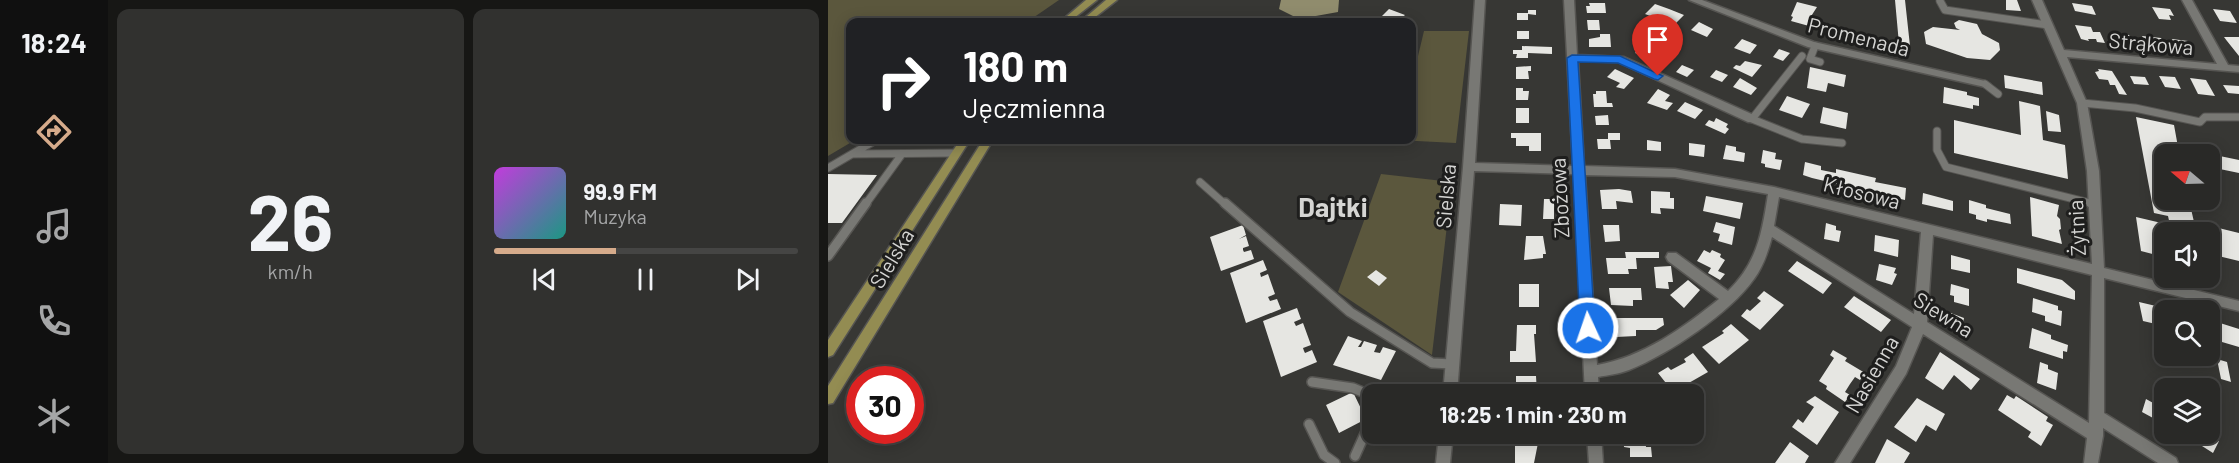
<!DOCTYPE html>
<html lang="pl">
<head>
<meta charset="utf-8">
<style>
  :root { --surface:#292927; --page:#31312f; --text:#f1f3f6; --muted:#a5a6a7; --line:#454544; --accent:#d6ab8b }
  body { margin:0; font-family:Barlow,sans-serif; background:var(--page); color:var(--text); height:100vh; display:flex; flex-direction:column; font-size:22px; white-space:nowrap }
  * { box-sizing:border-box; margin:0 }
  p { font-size:20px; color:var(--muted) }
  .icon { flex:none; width:33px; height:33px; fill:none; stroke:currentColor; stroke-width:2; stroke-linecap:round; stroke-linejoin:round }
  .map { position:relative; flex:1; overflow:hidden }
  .panel { display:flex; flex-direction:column; gap:9px; padding:9px; background:#171715; width:720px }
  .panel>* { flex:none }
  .guide { position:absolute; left:18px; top:18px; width:570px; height:126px; border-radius:12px; box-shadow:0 3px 15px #0003,0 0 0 2px var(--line); background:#202124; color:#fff; overflow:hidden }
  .needle { width:39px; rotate:289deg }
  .tools { position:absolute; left:1326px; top:144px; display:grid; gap:12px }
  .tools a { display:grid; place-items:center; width:66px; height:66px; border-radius:12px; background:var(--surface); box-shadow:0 3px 15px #0003,0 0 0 2px var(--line); font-size:30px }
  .speed { position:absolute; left:18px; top:366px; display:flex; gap:12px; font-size:30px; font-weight:700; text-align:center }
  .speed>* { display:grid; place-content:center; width:78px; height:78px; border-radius:50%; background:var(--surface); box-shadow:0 3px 15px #0003,0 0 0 2px var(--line); line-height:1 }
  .speed .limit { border:9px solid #d22; background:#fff; color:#111 }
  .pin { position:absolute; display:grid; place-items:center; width:51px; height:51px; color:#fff; margin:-62px -26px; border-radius:50% 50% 50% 0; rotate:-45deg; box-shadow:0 0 6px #0007 }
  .pin .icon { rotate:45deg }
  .me { position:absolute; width:66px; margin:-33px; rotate:357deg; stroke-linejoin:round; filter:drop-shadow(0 0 4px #0008) }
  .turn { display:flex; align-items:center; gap:21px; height:126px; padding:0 18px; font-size:27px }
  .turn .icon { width:78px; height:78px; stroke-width:2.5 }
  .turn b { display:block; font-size:42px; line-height:51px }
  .panel .card { flex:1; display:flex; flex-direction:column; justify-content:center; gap:9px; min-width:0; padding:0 21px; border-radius:12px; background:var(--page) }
  .panel .dial { align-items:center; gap:0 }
  .dial b { font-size:78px; line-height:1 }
  .song { display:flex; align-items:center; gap:18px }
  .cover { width:72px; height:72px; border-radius:9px; background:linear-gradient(135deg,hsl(290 70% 55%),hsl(170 70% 35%)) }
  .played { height:6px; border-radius:3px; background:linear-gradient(90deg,var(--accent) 40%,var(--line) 40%) }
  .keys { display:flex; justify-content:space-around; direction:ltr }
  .panel .tiles { flex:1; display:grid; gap:9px; grid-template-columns:repeat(2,1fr) }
  .trip { position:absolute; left:534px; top:384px; width:342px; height:60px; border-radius:12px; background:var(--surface); box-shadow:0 3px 15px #0003,0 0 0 2px var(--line); font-weight:700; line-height:60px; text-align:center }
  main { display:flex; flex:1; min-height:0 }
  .tabs { display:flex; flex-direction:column; width:108px; justify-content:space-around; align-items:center; background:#101010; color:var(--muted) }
  .tabs .icon { width:42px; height:42px }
  .tabs .active { color:var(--accent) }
  .tabs b { font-size:27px; color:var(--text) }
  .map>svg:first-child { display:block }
  .green { fill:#5b573d }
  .water { fill:#908c6d }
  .building { fill:#e6e6e2 }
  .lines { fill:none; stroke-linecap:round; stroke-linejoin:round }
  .service-far1-casing { stroke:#565552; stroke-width:9 }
  .service-casing { stroke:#565552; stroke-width:12 }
  .minor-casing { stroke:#565552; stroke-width:3 }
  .secondary-casing { stroke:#565552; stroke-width:3 }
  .service-far1 { stroke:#787874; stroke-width:7 }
  .service { stroke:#787874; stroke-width:9 }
  .minor { fill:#787874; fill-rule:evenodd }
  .secondary { fill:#938c52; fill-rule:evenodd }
  .route { fill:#1a73e8; stroke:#114b97; stroke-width:1.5 }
  .labels { text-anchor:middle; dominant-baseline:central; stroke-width:6; stroke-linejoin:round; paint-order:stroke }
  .street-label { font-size:21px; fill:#d5d5d3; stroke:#1e1e1d }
  .district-label { font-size:27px; font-weight:bold; fill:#d5d5d3; stroke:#1e1e1d }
</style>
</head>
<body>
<main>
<nav class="tabs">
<b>18:24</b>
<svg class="icon active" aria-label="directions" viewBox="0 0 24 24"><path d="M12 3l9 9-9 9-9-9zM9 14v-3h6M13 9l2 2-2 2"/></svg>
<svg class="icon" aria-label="music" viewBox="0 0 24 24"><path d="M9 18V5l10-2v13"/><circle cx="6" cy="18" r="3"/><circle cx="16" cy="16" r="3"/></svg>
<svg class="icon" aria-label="phone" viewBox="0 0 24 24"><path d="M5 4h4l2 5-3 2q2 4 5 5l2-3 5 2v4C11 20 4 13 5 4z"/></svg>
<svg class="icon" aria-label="climate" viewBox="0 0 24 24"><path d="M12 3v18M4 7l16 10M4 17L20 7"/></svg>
</nav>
<section class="panel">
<div class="tiles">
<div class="card dial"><b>26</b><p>km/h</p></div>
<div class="card">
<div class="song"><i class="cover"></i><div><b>99.9 FM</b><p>Muzyka</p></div></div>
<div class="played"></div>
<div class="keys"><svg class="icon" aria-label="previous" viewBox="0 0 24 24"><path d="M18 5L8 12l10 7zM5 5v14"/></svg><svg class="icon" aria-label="pause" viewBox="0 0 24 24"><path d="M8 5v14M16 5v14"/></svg><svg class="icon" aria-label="next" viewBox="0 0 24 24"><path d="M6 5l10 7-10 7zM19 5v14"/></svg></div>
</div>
</div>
</section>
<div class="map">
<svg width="1411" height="463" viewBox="0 0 1411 463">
  <rect width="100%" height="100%" fill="#373734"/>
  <path class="green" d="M0 0H231L199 22H22V140H27L0 156Z
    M596 31H641L628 143 569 140H584V81Z
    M553 174 624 182 604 355 510 292Z"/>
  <path class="water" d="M453 0H511L510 12 471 19 451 9Z"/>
  <path class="building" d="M1067 0H1077L1082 46 1071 44Z
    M1178 0H1189L1193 11 1178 10Z
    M969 2 989 7 980 21 982 22 981 26 963 21 965 17 963 16Z
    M761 3H777L778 13H759L758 6H762Z
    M1244 3 1264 6 1268 15 1247 11Z
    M827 4 841 9 856 15 846 25 817 14Z
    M1324 7 1342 9 1346 16 1341 15 1343 20 1331 19Z
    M561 9 577 15 569 22 553 17Z
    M1385 9 1402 11 1409 23 1392 21Z
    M700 10H708V15L700 14V20H689V13H700Z
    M759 20H771L772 30H760Z
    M1131 20 1149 24 1154 34 1171 43 1172 50 1162 60 1139 58 1098 44 1096 32 1105 27 1132 30 1128 28 1126 23Z
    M871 22 885 29 879 37 863 30Z
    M1247 25 1263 27 1265 32H1272L1277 43 1269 42 1268 39H1260L1261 41 1253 39Z
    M689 31H701V39H689Z
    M1285 33 1301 35 1305 43 1289 41Z
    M772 34H782L783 47H761V39L772 37Z
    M1314 36 1333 38 1335 42 1332 41 1336 48 1320 47Z
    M1396 37H1411V56L1399 41Z
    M914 39 929 45 922 54 906 48Z
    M1344 39 1360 41 1366 51 1348 47Z
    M1051 42 1063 44V50L1051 48Z
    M814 45 829 52 821 57 807 53Z
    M694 46 724 47V54L700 53V58H688L689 54H685V50H694Z
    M951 49 962 53 955 61 945 57Z
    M917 61 934 65 924 77 905 68 908 65 912 66Z
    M854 65 866 70 859 77 848 72Z
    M703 66V71H700L701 79H688V67Z
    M982 67 1018 75 1016 87 1000 83 998 92 979 88Z
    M787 69 806 78 796 89 788 87 792 83 779 77Z
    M1270 69 1284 71 1299 95 1291 94 1287 85H1282L1280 80 1271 79 1267 72 1271 71Z
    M888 70 900 75 894 82 882 77Z
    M1176 75 1214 82 1215 95 1177 88Z
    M1302 76 1317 77 1321 85 1306 84Z
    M1331 76 1347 77 1353 89 1337 87Z
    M912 78 929 88 923 95 905 87Z
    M1362 78 1378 80 1387 96 1370 94Z
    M1395 85 1411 86V94L1400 93Z
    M1116 87 1139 92V95L1151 98V106L1145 105V109L1115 103Z
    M688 88H695V91H701L700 100H688Z
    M830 89 842 95 837 101 845 103 839 110 819 103Z
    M768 91H778L779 103H784L785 107H766L765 94H768Z
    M959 96 982 104 974 118 951 110Z
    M1191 101 1212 106 1215 140 1237 145 1240 179 1126 153V120L1193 135Z
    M857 102 875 110 867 119 849 111Z
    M995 107 1020 113 1018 129 992 123Z
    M688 108H701V123H688Z
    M1218 111 1231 115 1233 132 1220 131Z
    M780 115 781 125H768L767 116Z
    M1308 117 1346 125 1350 147 1381 153 1336 154V200H1361L1366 222 1411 233V261L1382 254V232H1336V257L1313 251 1308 217 1342 225 1340 216 1326 213Z
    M888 118 900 124 898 127 901 129 897 134 877 125 881 120 886 122Z
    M683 133H713V151H701V146H688V138H683Z
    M780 133H792V140H782L783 149H770L769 139H780Z
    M819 140 833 142V151L819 150Z
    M861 143 877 145 876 157 861 155Z
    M898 145 908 147V151L917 153 916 162 895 159Z
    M935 150 948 153 947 159 954 160 952 170 937 167V164L933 163Z
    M1382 154 1411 160V173L1382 167Z
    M977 162 993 166V170L1008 173V169L1048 178 1047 182 1078 188 1077 200 984 178 975 175Z
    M0 174 49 175 14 223H0Z
    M791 189 803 191 805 203 788 201 789 209H774L772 190Z
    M823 191 842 192V198H846V209L832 208 833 214 823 213Z
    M1095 193 1125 201V211L1094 204Z
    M878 196 915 203 912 219 875 211Z
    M1202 197 1231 205 1229 216 1232 219 1233 229 1231 230 1234 244 1204 236Z
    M716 199H726V219H715Z
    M1141 200 1158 205V208L1182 214 1183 224 1159 219V222L1148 219V215L1141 213Z
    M672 204 694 205 693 226 671 225Z
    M888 222 907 227 904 245 890 241 892 234 885 232Z
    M998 223 1008 226V230L1013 231 1011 242 996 239Z
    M415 225 418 235 411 239 418 236 421 246 415 248V250L416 252 423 250 426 259 393 271 382 237Z
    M775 225H791L792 241 777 242Z
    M1047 235 1071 240 1070 257 1046 251Z
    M698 236H715L718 254H715V258L696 260Z
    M876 250 882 253 884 250 893 254 892 257 897 260 890 271 897 274 892 280 880 273 883 268 869 261Z
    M797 252H831V258H808L809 269H800L801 274H780L778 258H798Z
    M1123 255 1142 260V273L1123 269Z
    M435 260 439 270 432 273 433 277 440 274 447 294 440 297 442 301 449 299 453 309 418 323 402 273Z
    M969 261 1004 283 995 294 960 271Z
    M1051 264 1068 268 1066 273 1069 274 1064 285 1048 280Z
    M843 266 845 282H840L841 289 828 288 826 267Z
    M1189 268 1234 280 1247 291V300L1189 283Z
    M548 270 559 278 551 286 539 277Z
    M860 280 872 290 856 308 842 295Z
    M691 284H711V307H691Z
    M1123 284 1141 289V306L1126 302V296L1122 295Z
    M781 288H813L814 300H805V306L783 305Z
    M936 291 956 305 932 330 913 316 919 309 922 311 933 301 929 298Z
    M1026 296 1063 320 1053 332 1016 307Z
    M1205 298 1230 306V310L1234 311 1233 326 1217 321V316L1204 312Z
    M1311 302 1328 306 1332 325 1315 321Z
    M469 308 473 319 466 322 468 326 475 323 483 345 475 348 476 351 477 353 484 350 489 362 453 377 435 321Z
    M1120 312 1136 318 1133 333 1116 326Z
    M784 318H835L836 325 828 330H808V336L788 337Z
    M1392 323 1411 329V347L1394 342Z
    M903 324 921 340 891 364 874 347 896 333 894 331Z
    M689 325H708V334H706L708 362H682V351H688Z
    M1204 328 1223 335V339L1240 345 1239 352 1235 351V359L1201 348Z
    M520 336 534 341 530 347H533L536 341 549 345 546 352 552 353 555 347 568 351 553 380 505 365Z
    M1005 350 1019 358 1017 361 1037 373 1032 380 1027 377 1022 384 1017 392 1022 395 1017 402 998 389 999 386 991 381 1006 358 1002 355Z
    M1112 352 1152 379 1143 390 1126 375 1115 390 1097 378Z
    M865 353 880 372 845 392 830 373 840 367 843 370 858 362 856 359Z
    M1389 359 1399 362 1403 382 1393 379Z
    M1212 362 1220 365V369L1230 373 1228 390 1209 383Z
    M688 376H708L709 394H688Z
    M791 383 792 392H819V394H780L779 386Z
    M525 392 538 419 511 433 498 405Z
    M1179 395 1186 399 1188 396 1220 417 1218 421 1225 425 1213 446 1200 437 1203 432 1170 410Z
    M987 396 1011 412 989 445 964 427 970 419 975 423 986 407 978 402Z
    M1089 398 1117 414 1108 431 1098 425 1088 442 1066 427Z
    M1318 399 1336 409V424L1314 412Z
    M687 434H723V443H710L706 463H687Z
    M795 434H817L818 447H823L824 457H802V448L796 447Z
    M1366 434H1379L1391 441 1385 453 1363 439Z
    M1059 439 1082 453 1076 463H1047Z
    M962 442 981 456 977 463H947Z"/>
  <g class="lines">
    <defs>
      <path id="service-far1" d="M1112 1 1117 10 1220 25
        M987 46 982 59 992 62
        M974 56 924 119 974 139 1014 143
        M1157 84 1170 94
        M1254 103 1307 108 1372 122 1377 117H1411
        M1109 131V150L1118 167 1266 204
        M24 154 127 153
        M0 168 48 140
        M372 182 398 205
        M37 205 74 154"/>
      <path id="service" d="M397 203 522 312 604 363 624 364
        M1263 203 1266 204
        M0 256 38 203
        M484 382 525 388 544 396
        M481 424 496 455 507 463
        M527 456 544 418"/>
      <path id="minor" d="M647 0H657L647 163 745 166 736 0H746L749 55 796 57 928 116 929 119 928 122H920L790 62 750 61 756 166 847 169 946 187 1264 264 1259 171 1249 103 1204 0H1214L1236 50 1389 64 1354 0H1364L1400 65 1411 66V72L1239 57 1259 103 1271 171 1276 268 1411 301V311L1276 278V413L1348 458 1350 463H1330L1275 428V436L1270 463H1256L1259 438 1095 334 1078 374 1022 463H1007L1068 366 1084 327 944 237C940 252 935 267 926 279 902 313 841 354 801 370 791 374 780 375 770 377L771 394H757L746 174 646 171 629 394H615L635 167ZM757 175 847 177 940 194C934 233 929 263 900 291L848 253H840L838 257 840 261 891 299C855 328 815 357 769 365ZM951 197 1093 232 1086 314 946 226ZM1105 235 1264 275 1261 423 1099 322Z
        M861 0H874L986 42 1157 81 1162 84 1157 87 980 47Z
        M611 434H625L622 463H608Z
        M759 434H773L775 463H761Z"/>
      <path id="secondary" d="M258 0H269L241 22H232Z
        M278 0H289L261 22H252Z
        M132 140H142L5 355 0 357V340Z
        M155 140H165L5 403 0 404V386Z"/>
    </defs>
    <use href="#service-far1" class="service-far1-casing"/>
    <use href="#service" class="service-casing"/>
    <use href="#minor" class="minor-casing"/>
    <use href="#secondary" class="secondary-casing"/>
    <use href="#service-far1" class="service-far1"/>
    <use href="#service" class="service"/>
    <use href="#minor" class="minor"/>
    <use href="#secondary" class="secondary"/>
  </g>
  <path class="route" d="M744 55 792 56 835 76 830 80 826 79 790 63 750 62 767 328 765 332 760 334 754 332 752 328 739 58Z"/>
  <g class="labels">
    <g class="street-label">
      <text transform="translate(1031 36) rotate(14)">Promenada</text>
      <text transform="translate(1323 43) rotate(5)">Strąkowa</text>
      <text transform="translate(1034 192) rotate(14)">Kłosowa</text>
      <text transform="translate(617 196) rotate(-85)">Sielska</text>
      <text transform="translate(731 198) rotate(-93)">Zbożowa</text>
      <text transform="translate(1248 228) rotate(-93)">Żytnia</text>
      <text transform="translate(63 258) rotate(-59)">Sielska</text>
      <text transform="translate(1116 314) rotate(32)">Siewna</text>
      <text transform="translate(1043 374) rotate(-60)">Nasienna</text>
    </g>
    <g class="district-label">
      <text x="505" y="206">Dajtki</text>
    </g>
  </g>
</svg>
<div class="tools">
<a><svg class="needle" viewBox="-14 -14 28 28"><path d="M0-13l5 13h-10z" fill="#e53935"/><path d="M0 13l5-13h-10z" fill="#a5a6a7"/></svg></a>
<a><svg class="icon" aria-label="sound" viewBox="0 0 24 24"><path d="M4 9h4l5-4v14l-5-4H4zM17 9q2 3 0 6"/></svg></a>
<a><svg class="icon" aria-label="search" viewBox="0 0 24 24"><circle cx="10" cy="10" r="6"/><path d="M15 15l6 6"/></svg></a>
<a><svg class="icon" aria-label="layers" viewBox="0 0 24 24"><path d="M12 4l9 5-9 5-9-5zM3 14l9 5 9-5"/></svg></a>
</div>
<div class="speed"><div class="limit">30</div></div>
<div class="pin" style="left:830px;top:76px;background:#d93025"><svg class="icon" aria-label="arrive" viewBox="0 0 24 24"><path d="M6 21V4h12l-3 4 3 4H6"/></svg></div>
<svg class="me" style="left:760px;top:328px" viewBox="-20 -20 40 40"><circle r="17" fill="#1a73e8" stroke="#fff" stroke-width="3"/><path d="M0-11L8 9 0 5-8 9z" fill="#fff"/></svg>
<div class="trip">18:25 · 1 min · 230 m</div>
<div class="guide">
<div class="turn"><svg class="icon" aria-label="right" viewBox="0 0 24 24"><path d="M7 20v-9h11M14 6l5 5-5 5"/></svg><div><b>180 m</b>Jęczmienna</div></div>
</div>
</div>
</main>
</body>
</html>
